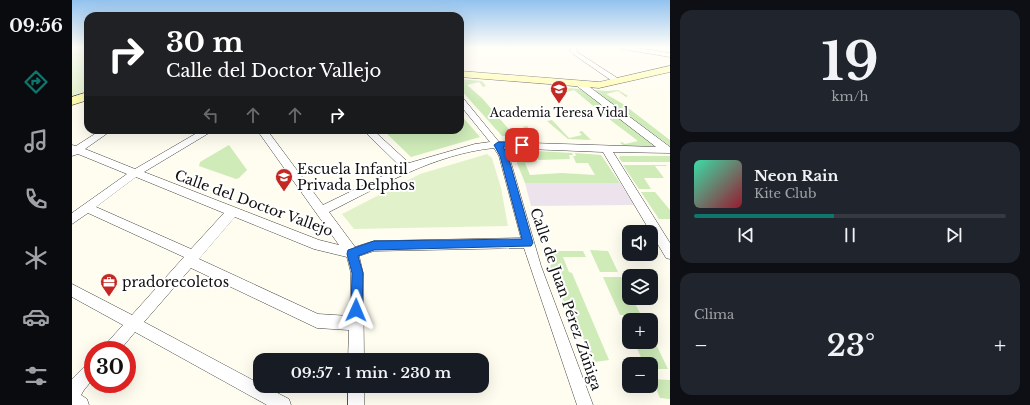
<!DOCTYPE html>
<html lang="es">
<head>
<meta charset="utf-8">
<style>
  :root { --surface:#171b24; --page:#20242c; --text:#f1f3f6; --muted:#9ea1a6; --line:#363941; --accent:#0f766e }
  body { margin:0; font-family:"Libre Baskerville",serif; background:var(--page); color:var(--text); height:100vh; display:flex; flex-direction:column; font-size:15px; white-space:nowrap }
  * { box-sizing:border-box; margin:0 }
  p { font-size:13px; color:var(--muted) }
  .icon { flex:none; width:22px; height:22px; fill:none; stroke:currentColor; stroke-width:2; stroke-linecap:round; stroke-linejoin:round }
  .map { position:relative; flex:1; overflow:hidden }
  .drawer { display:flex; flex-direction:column; gap:10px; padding:10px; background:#0d0f14; width:360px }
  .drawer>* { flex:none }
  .top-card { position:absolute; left:12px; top:12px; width:380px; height:122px; border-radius:12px; box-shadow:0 4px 16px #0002; background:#202124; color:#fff; overflow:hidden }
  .fabs { position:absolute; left:550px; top:225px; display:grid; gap:8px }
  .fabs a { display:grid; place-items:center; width:36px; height:36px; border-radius:8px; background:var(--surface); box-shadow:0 4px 16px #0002; font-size:20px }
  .speed { position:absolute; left:12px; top:341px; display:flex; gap:8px; font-size:20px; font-weight:700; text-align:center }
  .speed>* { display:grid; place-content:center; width:52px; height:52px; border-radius:50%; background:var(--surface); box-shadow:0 4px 16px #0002; line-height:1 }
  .speed .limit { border:6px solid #d22; background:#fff; color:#111 }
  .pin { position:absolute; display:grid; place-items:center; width:34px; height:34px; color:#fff; margin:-17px; border-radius:8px; box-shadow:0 2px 6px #0006 }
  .me { position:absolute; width:44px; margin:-22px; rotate:1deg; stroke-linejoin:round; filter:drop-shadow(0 0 3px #0008) }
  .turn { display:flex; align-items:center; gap:14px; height:84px; padding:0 16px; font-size:18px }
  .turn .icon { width:52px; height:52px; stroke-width:2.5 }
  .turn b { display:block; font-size:28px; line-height:34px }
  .lanes { display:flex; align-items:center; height:38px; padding:0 16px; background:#0003; justify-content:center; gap:20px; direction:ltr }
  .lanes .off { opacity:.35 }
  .big { font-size:30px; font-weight:600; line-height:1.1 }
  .drawer .card { flex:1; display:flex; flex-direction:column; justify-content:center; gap:6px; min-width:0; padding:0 14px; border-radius:12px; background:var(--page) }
  .drawer .dial { align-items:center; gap:0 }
  .dial b { font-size:52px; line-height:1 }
  .song { display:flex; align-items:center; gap:12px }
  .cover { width:48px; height:48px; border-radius:6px; background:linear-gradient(135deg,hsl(160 70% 55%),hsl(350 70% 35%)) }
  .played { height:4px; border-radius:2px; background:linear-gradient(90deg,var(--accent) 45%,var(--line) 45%) }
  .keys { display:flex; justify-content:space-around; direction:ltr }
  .heat { display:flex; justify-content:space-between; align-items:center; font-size:22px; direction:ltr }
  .trip { position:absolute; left:181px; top:353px; width:236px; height:40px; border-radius:12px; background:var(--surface); box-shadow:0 4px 16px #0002; font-weight:600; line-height:40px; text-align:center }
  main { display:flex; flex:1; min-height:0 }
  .dock { display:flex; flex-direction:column; width:72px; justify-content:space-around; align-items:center; background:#090b0e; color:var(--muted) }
  .dock .icon { width:28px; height:28px }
  .dock .on { color:var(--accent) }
  .dock b { font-size:18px; color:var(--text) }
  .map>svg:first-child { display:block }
  .industrial { fill:#ede3ed }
  .green { fill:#ceebb8 }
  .pitch { fill:#e1f2ca }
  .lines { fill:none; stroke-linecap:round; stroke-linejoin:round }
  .street-casing { stroke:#424242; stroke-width:1 }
  .secondary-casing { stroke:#313131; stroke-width:1 }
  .street { fill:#fff; fill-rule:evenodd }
  .secondary { fill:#fffdab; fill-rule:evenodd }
  .route { fill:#1a73e8; stroke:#114b97 }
  .labels { text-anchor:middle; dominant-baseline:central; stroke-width:4; stroke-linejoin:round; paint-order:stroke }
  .far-poi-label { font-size:12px; fill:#0f0f0f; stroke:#fff }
  .poi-label { font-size:14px; fill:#0f0f0f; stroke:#fff; text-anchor:start }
  .street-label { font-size:14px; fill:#0f0f0f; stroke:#fff }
</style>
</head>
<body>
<main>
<nav class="dock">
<b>09:56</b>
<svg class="icon on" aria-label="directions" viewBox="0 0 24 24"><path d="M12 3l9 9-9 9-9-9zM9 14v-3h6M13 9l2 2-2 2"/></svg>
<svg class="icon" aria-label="music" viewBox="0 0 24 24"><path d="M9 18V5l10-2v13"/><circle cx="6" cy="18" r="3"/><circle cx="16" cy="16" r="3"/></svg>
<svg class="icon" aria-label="phone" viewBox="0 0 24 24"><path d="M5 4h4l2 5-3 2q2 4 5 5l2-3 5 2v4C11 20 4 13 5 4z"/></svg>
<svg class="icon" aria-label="climate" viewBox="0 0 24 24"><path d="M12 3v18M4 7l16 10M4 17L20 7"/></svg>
<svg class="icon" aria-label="car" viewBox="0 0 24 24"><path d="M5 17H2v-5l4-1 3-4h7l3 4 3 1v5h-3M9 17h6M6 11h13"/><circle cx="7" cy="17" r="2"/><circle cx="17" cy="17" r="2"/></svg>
<svg class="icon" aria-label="filters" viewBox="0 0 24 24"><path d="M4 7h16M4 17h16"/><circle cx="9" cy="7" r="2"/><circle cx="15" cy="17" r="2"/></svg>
</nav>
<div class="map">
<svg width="598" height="405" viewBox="0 0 598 405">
  <rect width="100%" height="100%" fill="#fffdf0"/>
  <path class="industrial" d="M453 183H548L562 205 459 206Z"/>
  <path class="green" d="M388 79 410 81 414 86 411 87 407 82 395 85 410 98 439 132 452 129 451 127 455 126 464 137 430 136 388 89Z
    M482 87 509 89 583 146 554 147 548 143 550 142 553 144 566 141 537 119 502 90 491 93 493 95H490L481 88Z
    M522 90 535 91 546 90 556 96 554 97 546 91 534 94 551 104 594 137 598 140V146Z
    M388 114 408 137 339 157 311 130H388Z
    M480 120 497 138 510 135 507 132 510 131 519 140 496 139 475 121Z
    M157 145 175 170 167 178 164 179 127 166 128 162Z
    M441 150 461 152 465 162 453 163 458 175 490 173 523 175 516 163H504L501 156H504L503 153 529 155 548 183H453L441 153Z
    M464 151 500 153 501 155H497L498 159 466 160Z
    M548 156H598V162H550L547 158Z
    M551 165H594L595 166H583L592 178H572L579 189H567Z
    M569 192H583L598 210V219H587Z
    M518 250 536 251 546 272H528Z
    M473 251H511L514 257H491L497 272 500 273 537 360 523 362 501 318H497Z
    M531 277H549L557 292V298H560L569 315H548Z
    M579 334 596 369H579V364H572L562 342H579Z
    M580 379 598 380V399L588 398Z"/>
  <path class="pitch" d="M4 47H16V90L0 96V54Z
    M415 154 420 158 429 188 436 226 282 229 270 214 348 174Z"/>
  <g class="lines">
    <defs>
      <path id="street" d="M498 47H504L505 52 550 81 546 83H543L501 54 498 51Z
        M547 47H560L598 53V57L550 49Z
        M505 82H511L598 147V153L541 152 598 243V259L594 258 531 152 431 148 437 156 469 266 521 405H505L452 248 302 251 287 256 291 273 292 360H276L277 330 245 328 119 268 72 322 188 384V386H192L217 399 219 405H195L63 332 48 350H31L33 345 51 325 0 297V284L60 315 112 257 16 213 0 224V213L55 174 6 154 0 156V145L4 146 29 130H40L13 149 63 169 130 130H142L72 172 247 240 267 245 185 130H195L251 205 329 167 291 130H301L337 163 403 144 418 142 388 105V98H391L427 142 584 147 505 86ZM422 148 427 156 449 238 302 241 283 247 257 212C309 186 362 154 422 148ZM64 177 152 213 119 249 24 207ZM163 217 242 249 275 257 279 273 278 316 246 314 127 259Z
        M21 360V379L12 390 9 395 15 399 17 405H0V379L16 363Z
        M276 386H292V405H276Z"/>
      <path id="secondary" d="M598 66V72L527 88 388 77V71L527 82Z
        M16 92V100L0 105V97Z"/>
    </defs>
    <use href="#street" class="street-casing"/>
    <use href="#secondary" class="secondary-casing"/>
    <use href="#street" class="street"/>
    <use href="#secondary" class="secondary"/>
  </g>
  <linearGradient id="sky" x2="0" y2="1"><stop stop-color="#93c2ee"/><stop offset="0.46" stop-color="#fffef8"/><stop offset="1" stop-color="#fffef8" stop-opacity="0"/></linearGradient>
  <rect width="598" height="103" fill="url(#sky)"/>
  <path class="route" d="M426 142H450L454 145 450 147H431L436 156 461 243 459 246 302 250 286 256 291 273 290 310 288 314 284 316 280 314 279 310 280 273 275 254 276 250 302 241 450 239 428 156 422 145Z"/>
  <defs>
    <symbol id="school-pin" viewBox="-11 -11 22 30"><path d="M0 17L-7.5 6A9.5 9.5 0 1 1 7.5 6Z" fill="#c32922" stroke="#fff"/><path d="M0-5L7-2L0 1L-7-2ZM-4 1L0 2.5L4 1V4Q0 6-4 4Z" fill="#fff"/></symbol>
    <symbol id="office-pin" viewBox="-11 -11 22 30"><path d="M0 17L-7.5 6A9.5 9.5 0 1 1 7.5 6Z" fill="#c32922" stroke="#fff"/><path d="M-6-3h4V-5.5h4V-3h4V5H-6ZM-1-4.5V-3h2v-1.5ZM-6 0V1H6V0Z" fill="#fff"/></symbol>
  </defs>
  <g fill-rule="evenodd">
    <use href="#school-pin" x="477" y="79" width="20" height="27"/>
    <use href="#school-pin" x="202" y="167" width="20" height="27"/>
    <use href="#office-pin" x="27" y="272" width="20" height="27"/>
  </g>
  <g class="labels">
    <g class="far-poi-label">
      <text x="487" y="112">Academia Teresa Vidal</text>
    </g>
    <g class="poi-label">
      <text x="225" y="169">Escuela Infantil<tspan x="225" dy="16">Privada Delphos</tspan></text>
      <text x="50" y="282">pradorecoletos</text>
    </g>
    <g class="street-label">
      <text transform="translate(182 203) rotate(20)">Calle del Doctor Vallejo</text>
      <text transform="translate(494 299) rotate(71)">Calle de Juan Pérez Zúñiga</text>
    </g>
  </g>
</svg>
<div class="fabs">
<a><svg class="icon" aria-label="sound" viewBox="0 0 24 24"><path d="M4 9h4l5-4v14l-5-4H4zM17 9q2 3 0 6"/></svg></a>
<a><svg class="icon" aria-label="layers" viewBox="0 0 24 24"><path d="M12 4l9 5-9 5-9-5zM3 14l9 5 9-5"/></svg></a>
<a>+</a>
<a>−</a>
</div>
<div class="speed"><div class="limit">30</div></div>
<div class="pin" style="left:450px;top:145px;background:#d93025"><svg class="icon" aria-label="arrive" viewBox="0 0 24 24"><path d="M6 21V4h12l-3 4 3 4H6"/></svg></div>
<svg class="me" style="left:284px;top:310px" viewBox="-20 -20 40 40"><path d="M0-17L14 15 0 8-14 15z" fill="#1a73e8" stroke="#fff" stroke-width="4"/></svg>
<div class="trip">09:57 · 1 min · 230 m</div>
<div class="top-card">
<div class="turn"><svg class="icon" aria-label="right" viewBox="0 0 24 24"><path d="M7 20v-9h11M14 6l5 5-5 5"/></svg><div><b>30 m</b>Calle del Doctor Vallejo</div></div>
<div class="lanes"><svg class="icon off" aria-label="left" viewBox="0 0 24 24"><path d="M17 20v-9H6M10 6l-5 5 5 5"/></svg><svg class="icon off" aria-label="ahead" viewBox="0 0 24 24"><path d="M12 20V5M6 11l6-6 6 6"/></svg><svg class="icon off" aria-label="ahead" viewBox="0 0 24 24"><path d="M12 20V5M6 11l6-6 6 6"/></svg><svg class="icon" aria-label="right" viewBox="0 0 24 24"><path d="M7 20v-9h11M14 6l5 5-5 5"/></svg></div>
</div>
</div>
<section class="drawer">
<div class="card dial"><b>19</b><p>km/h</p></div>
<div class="card">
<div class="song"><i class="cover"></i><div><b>Neon Rain</b><p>Kite Club</p></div></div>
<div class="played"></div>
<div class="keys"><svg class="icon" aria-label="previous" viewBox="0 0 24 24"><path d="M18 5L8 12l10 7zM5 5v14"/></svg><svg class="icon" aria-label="pause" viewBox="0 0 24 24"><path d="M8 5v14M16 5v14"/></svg><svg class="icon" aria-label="next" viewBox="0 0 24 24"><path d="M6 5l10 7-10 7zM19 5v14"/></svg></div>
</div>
<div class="card"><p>Clima</p>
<div class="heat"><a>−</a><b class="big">23°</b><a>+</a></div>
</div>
</section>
</main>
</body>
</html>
